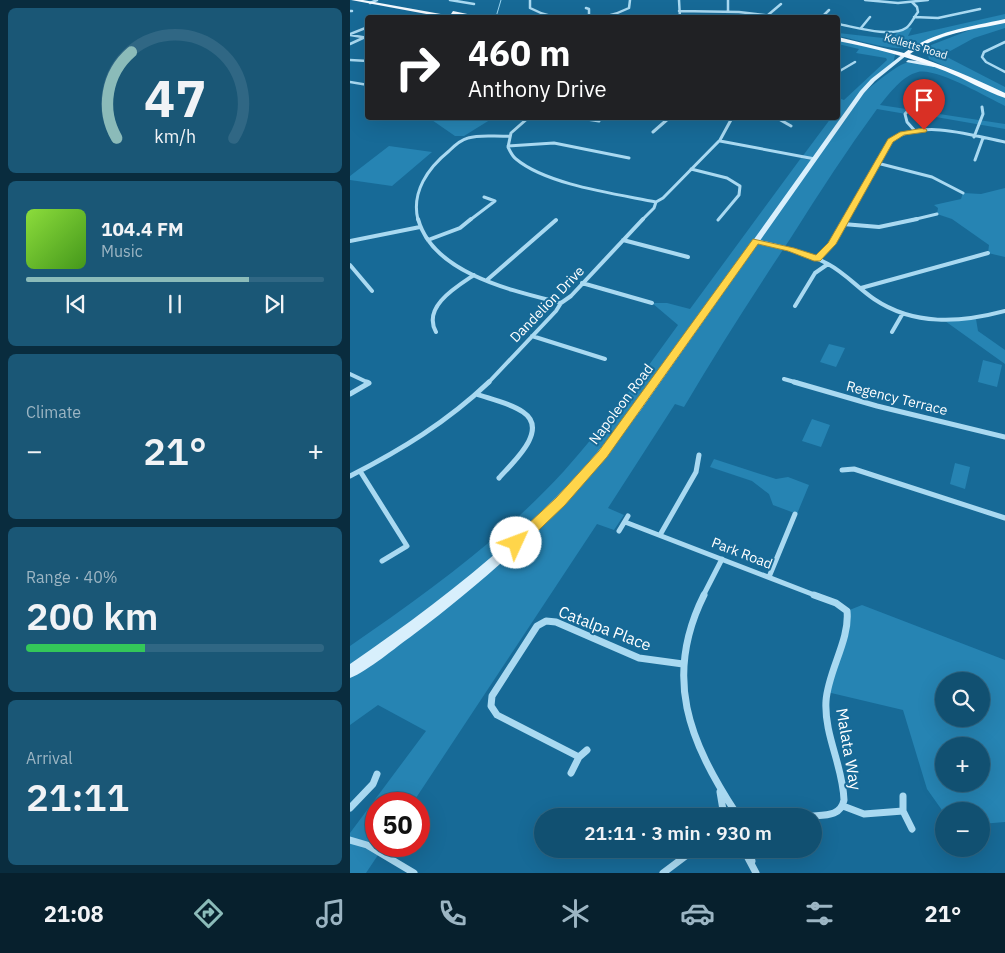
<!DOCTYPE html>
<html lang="en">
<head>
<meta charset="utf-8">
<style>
  :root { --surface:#115071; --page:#1a5776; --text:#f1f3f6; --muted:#9cb5c3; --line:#306784; --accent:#8bbbb9 }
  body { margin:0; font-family:"IBM Plex Sans",sans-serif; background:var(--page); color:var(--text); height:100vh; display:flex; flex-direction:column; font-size:19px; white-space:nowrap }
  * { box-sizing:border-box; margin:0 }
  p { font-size:16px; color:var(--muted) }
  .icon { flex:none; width:28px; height:28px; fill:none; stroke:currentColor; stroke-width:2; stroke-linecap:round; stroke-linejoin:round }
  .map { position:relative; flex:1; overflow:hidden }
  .sheet { display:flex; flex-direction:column; gap:8px; padding:8px; background:#092c3e; width:350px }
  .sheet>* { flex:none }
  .banner { position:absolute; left:15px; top:15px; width:475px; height:105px; border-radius:5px; box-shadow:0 5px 20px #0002,0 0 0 1px var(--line); background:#202124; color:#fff; overflow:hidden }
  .buttons { position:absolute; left:585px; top:672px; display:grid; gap:10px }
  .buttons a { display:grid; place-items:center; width:55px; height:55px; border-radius:50%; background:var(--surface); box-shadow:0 5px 20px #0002,0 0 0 1px var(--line); font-size:25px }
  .speed { position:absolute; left:15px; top:792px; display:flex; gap:10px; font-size:25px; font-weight:700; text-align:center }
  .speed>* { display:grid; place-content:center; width:65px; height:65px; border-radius:50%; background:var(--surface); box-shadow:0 5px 20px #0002,0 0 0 1px var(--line); line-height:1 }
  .speed .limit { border:8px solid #d22; background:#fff; color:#111 }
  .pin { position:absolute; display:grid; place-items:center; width:42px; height:42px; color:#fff; margin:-51px -21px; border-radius:50% 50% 50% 0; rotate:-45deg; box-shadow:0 0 5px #0007 }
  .pin .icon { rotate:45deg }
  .me { position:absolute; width:55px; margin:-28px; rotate:47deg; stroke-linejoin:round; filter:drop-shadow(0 0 4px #0008) }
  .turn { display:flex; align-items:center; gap:18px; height:105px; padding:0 20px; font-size:22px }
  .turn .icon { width:65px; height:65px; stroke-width:2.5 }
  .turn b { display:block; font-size:35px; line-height:42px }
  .big { font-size:38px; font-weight:600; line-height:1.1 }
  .sheet .card { flex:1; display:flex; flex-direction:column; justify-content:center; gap:8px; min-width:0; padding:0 18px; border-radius:8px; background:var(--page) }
  .sheet .dial { align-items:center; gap:0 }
  .dial svg { height:130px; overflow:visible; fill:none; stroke:var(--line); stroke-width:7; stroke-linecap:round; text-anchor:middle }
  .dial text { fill:var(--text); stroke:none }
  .song { display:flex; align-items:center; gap:15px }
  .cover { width:60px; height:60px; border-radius:8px; background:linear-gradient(135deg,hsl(90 70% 55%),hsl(100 70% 35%)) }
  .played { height:5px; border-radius:2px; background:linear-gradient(90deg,var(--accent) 75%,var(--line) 75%) }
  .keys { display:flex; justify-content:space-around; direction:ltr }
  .heat { display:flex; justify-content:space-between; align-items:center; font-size:28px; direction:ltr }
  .charge { height:8px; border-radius:4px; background:linear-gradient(90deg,#34c759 40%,var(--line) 0) }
  .trip { position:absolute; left:184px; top:808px; width:288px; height:50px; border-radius:25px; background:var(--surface); box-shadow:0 5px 20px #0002,0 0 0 1px var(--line); font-weight:600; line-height:50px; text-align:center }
  .tabs { display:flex; height:80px; justify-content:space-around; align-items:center; background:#07202d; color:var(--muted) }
  .tabs .icon { width:35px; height:35px }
  .tabs .selected { color:var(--accent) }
  .tabs b { font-size:22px; color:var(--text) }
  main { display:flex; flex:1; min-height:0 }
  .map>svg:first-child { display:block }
  .green { fill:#2684b3; fill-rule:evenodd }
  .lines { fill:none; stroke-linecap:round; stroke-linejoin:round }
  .stream { stroke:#9cd8f4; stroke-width:1 }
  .street-far4 { stroke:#a9d9f1; stroke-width:2.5 }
  .street-far3 { stroke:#a9d9f1; stroke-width:3 }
  .street-far2 { stroke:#a9d9f1; stroke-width:4 }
  .street-far1 { stroke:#a9d9f1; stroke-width:5 }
  .street { stroke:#a9d9f1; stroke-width:7 }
  .secondary { fill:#d8effc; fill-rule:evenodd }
  .primary { fill:#f4faff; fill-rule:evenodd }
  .route { fill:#ffd54a; stroke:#a68a30 }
  .labels { text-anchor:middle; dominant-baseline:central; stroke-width:4; stroke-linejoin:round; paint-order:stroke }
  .far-street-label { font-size:11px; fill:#fff; stroke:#176a97 }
  .street-label { font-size:14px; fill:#fff; stroke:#176a97 }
  .near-street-label { font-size:16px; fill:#fff; stroke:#176a97 }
</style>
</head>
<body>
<main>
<section class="sheet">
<div class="card dial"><svg viewBox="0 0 100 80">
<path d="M14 69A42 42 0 1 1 86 69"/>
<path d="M14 69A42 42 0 0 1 23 16" stroke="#8bbbb9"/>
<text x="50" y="56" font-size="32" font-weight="700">47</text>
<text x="50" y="72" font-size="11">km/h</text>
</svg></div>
<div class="card">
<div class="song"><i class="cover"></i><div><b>104.4 FM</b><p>Music</p></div></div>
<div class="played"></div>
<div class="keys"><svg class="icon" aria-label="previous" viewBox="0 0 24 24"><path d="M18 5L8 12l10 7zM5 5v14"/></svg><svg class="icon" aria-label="pause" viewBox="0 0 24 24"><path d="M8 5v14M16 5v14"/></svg><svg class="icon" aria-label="next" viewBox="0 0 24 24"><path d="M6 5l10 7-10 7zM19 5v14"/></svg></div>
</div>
<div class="card"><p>Climate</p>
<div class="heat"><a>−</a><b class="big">21°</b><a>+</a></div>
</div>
<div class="card"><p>Range · 40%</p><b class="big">200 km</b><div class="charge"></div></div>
<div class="card"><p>Arrival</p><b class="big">21:11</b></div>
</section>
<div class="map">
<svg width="655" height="873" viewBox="0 0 655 873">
  <rect width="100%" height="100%" fill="#176a97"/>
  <path class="green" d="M655 14V28L624 38 593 55 655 87V106C636 97 588 68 568 72 552 76 540 93 530 105L655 124V129L557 112 556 114 527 109C497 150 469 193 442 236 405 292 368 349 334 407L325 404 258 508 274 515 264 530 247 524 62 804H26V846H34L16 873H0V833L76 731 28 705 0 725V646C75 594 152 539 214 471 255 425 292 375 328 325L302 303H317L340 309 451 158 464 161 465 160 452 157 481 118H488V98L494 100 537 60 536 58 506 53 509 49 488 44V39L544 52 545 55 543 64 523 80 509 97C518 89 549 62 560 62 583 59 609 74 630 82L579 59 576 47 625 28C602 31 583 45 561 48 540 51 509 40 488 36V33L542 39C547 32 552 27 562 28L558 36Z
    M79 118H143L114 136H105Z
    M39 146 82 152 42 186 0 180V176Z
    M655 188V257L638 253 639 245 602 219 587 214 588 208 584 205 611 199 613 193 631 194Z
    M626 319 628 331 655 350V364L595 321Z
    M479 344 495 348 486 367 470 362Z
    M633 360 652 365 647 387 628 382Z
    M462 419 480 425 471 447 452 441Z
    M364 459 426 479 438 477 459 485 447 514 423 505 419 494 402 481 360 467Z
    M605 463 620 467 615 489 600 484Z
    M512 605 655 660V822L631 824V811L594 813 577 789 553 710 477 692 498 621 497 611ZM594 681H631V719H594ZM594 746H631V784H594Z"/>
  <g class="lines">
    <path class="stream" d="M146 17 151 0"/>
    <path class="street-far4" d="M100 0 124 4
      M180 0V8C207 23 252 22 279 8L280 0
      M329 0 330 18
      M378 0V11
      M515 0 548 3 578 0
      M20 3 27 0
      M236 8 239 9V16
      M0 11H2
      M329 11 389 12 438 18
      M418 15 431 4
      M564 17 588 18 630 9
      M471 18 479 10
      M488 24C505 27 541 38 556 28 561 25 564 17 568 12L567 7 562 2
      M511 28 520 17
      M0 34 18 27
      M0 35 18 38
      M655 42 634 52 632 57 636 62 655 72
      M0 44 13 38
      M0 60 18 61
      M488 72 505 62
      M0 82 18 85
      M571 96 581 84"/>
    <path class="street-far3" d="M178 118 161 133 158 147C160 151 162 156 166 159 197 185 267 194 306 202
      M230 118 249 121
      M427 118 441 126
      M565 131 557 122 555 114 572 95
      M303 132 319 118
      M624 137 633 114 632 107
      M370 141 465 159
      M158 146 204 143 279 158
      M625 160 633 138
      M527 163 582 177 613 193
      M341 169 377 178 390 186 389 195 368 220
      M68 220C61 192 78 168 99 151 104 146 110 140 118 138 131 134 146 137 160 136
      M120 220 145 201 134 197
      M292 220 304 208 306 202 313 198 370 140 382 118
      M494 220 539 142C571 118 619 135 655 142
      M562 220 587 214"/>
    <path class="street-far2" d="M68 219C83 274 164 291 211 303
      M493 224 529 227 567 219
      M78 240 110 228 121 219
      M273 240 338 257
      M0 241 70 227
      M406 241C430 247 456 252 478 264 495 273 508 288 524 299 564 326 610 323 655 311
      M467 259 481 244 495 219
      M0 265 22 291
      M137 280 206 220
      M232 283 302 303
      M511 288 638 253
      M445 306 465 273 478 264
      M86 332C72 307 106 287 124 275
      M542 332 553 313
      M182 336 255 359
      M0 374 19 383
      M434 379 448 383
      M138 383 206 311 211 303 221 296 293 219"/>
    <path class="street-far1" d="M444 382 527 406 655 437
      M0 394 19 383 17 382
      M126 394C141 399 160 403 173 412 200 430 162 463 149 478
      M492 470 504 469 655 518
      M10 471 57 546 32 561
      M0 476C51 450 97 422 139 382
      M275 522 467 596
      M269 531 278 516
      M310 535 346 472 349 455
      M419 577 445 514
      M353 596 372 559"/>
    <path class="street" d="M354 595C313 677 339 741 386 813
      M229 757 147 715 141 706 142 696 187 626 196 621 206 622 289 658 333 664
      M221 773 229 757 237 750
      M370 792 374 816
      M553 796V811L562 829
      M493 806 514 814 553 811
      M0 808 23 784 27 774
      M378 816 386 813 393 816
      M462 816C476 815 491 816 494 800 493 766 474 735 476 701 478 671 500 640 497 611L486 603 464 595
      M0 840 17 845 64 873
      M390 849 397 856 406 873
      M399 849 402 861
      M313 873 345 849"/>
    <path class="secondary" d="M553 54 557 55 525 81 514 93 290 411C223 500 151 569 63 635 46 647 18 671 0 678V664C79 610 154 552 220 483 243 459 263 433 284 407L510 91 521 79Z
      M558 60 584 63 587 65 584 67 556 62Z"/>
    <path class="primary" d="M1 0H13L113 18H98Z
      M103 11 127 16 129 18 101 14Z
      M655 19V23C622 30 588 33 560 54 593 65 624 78 655 93V98C635 91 615 79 595 71 560 57 524 48 488 41V37L554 53C584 31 620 27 655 19Z"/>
  </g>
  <path class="route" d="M574 128 577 130 576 132 554 135 543 142 486 244 470 261H464L438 251 408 244 257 457 215 505 171 547 166 548 162 547 160 543 162 539 206 498 249 451 403 239 444 248 466 255 478 243 538 139 550 132Z"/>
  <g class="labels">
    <g class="far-street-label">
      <text transform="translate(566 46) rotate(17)">Kelletts Road</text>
    </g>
    <g class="street-label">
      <text transform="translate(197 304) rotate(-46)">Dandelion Drive</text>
      <text transform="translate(547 398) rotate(14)">Regency Terrace</text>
      <text transform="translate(271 404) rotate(-53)">Napoleon Road</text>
      <text transform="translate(392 553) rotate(21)">Park Road</text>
    </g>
    <g class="near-street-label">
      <text transform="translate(255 628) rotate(21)">Catalpa Place</text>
      <text transform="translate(499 749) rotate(80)">Malata Way</text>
    </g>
  </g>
</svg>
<div class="buttons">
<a><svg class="icon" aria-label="search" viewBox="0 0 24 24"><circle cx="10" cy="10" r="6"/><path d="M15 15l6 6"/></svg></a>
<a>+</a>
<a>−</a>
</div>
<div class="speed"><div class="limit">50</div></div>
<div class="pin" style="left:574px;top:130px;background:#d93025"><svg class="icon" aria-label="arrive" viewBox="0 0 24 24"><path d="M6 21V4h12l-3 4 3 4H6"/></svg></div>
<svg class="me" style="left:166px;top:543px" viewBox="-20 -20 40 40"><circle r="19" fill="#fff"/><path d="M0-13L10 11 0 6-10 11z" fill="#ffd54a"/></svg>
<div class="trip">21:11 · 3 min · 930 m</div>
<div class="banner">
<div class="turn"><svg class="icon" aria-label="right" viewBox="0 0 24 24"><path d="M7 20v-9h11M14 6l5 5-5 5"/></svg><div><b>460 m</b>Anthony Drive</div></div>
</div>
</div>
</main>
<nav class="tabs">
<b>21:08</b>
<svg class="icon selected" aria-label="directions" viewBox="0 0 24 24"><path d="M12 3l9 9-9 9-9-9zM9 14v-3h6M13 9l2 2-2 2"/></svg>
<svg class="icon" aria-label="music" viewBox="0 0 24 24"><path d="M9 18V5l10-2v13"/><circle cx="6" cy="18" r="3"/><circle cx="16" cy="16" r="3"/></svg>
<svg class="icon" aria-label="phone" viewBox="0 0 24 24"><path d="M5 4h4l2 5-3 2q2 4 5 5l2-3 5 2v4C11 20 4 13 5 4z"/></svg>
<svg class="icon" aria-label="climate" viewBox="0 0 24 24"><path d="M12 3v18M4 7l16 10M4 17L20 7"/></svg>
<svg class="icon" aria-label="car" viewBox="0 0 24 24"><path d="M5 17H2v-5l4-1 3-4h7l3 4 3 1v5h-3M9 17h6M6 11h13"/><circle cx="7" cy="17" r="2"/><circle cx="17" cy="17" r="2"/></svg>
<svg class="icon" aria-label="filters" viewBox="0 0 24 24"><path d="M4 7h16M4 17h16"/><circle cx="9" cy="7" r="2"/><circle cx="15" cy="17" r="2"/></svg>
<b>21°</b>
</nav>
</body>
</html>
